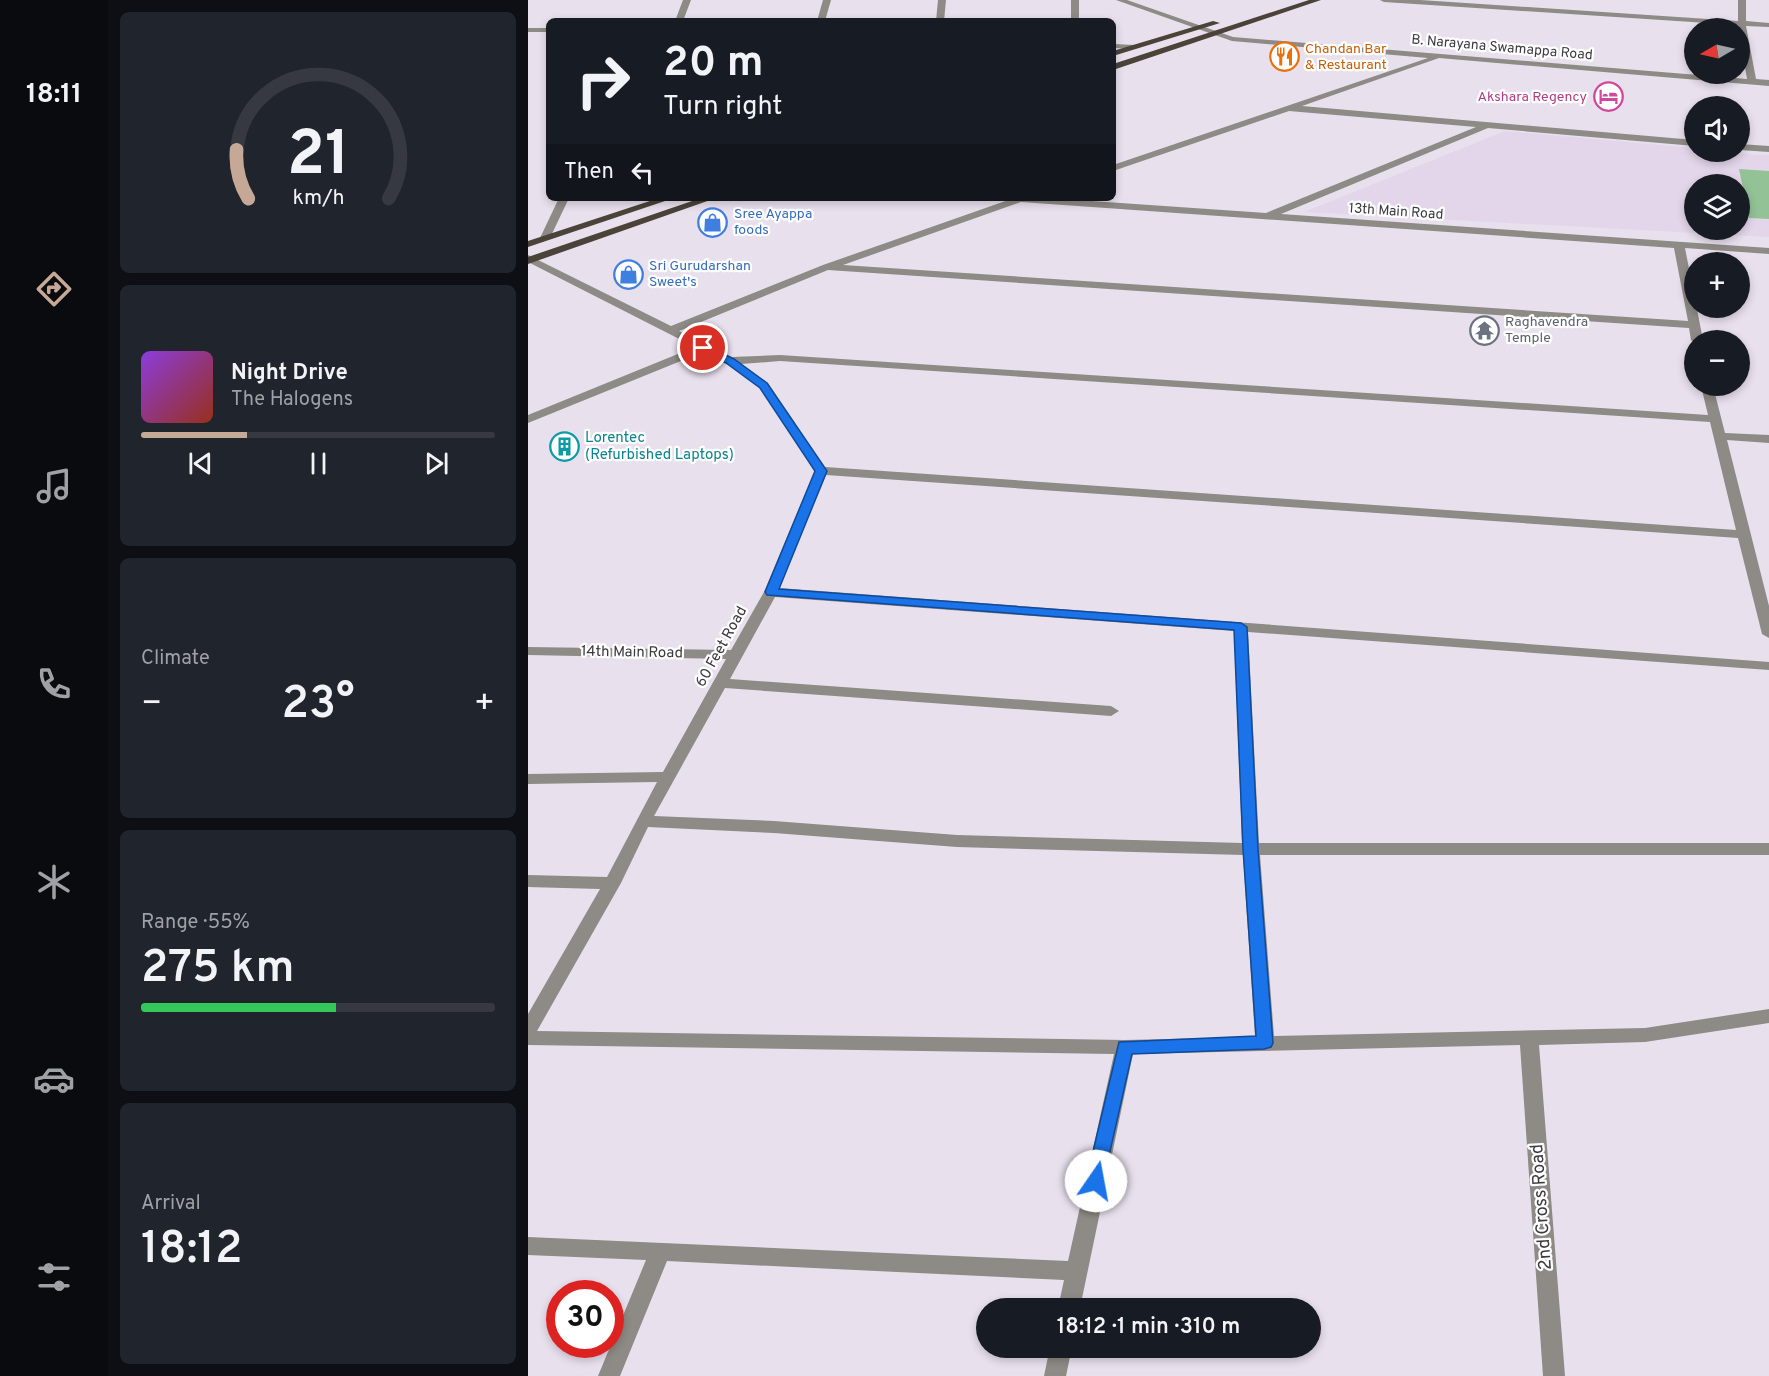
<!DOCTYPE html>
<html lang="en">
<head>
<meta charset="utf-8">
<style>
  :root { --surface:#171b24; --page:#20242c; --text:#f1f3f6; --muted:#9ea1a6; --line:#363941; --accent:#c6a897 }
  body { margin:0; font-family:Overpass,sans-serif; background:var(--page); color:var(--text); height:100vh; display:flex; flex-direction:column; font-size:22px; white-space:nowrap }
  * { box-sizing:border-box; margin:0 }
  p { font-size:20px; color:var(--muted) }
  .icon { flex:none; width:33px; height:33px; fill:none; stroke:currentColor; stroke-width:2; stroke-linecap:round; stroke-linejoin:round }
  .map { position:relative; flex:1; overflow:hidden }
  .panel { display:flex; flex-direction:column; gap:12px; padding:12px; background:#0d0f14; width:420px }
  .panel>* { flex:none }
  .guide { position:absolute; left:18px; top:18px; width:570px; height:183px; border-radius:9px; box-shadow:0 3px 9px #0003; background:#171b24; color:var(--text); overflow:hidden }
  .needle { width:39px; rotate:261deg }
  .buttons { position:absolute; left:1156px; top:18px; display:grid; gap:12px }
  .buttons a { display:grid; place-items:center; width:66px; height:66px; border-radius:50%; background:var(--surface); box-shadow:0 3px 9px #0003; font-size:30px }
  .speed { position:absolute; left:18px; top:1280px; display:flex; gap:12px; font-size:30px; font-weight:700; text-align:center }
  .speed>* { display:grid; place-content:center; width:78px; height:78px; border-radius:50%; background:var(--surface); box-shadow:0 3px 9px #0003; line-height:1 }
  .speed .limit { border:9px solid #d22; background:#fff; color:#111 }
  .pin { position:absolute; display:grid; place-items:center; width:51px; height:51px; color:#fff; margin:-26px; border:3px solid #fff; border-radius:50%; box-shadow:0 2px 6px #0007 }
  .me { position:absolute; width:66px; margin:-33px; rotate:12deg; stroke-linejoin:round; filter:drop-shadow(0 0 4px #0008) }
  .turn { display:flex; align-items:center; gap:21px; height:126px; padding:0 18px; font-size:27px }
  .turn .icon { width:78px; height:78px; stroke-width:2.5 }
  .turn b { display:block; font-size:42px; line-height:51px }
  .then { display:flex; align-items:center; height:57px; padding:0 18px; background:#0003; gap:12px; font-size:22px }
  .big { font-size:45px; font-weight:600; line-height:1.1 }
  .panel .tile { flex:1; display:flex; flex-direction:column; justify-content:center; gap:9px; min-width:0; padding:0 21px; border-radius:9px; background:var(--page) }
  .panel .dial { align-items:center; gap:0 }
  .dial svg { height:156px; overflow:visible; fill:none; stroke:var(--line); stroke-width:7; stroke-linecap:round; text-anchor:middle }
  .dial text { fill:var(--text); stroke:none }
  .song { display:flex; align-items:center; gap:18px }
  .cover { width:72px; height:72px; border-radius:9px; background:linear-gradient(135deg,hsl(270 70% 55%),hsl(10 70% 35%)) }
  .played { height:6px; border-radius:3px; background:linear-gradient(90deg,var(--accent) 30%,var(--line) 30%) }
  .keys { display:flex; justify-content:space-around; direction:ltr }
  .heat { display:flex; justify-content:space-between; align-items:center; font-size:33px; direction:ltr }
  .charge { height:9px; border-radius:4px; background:linear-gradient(90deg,#34c759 55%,var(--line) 0) }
  .trip { position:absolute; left:448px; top:1298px; width:345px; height:60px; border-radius:30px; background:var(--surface); box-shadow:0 3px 9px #0003; font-weight:600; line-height:60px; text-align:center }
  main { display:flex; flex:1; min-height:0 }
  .tabs { display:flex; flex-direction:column; width:108px; justify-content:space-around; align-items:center; background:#090b0e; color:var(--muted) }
  .tabs .icon { width:42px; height:42px }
  .tabs .selected { color:var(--accent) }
  .tabs b { font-size:27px; color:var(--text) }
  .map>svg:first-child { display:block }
  .built { fill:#e3d6ea; fill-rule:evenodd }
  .green { fill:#93c296 }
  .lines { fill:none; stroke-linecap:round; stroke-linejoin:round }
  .minor { fill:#8e8a85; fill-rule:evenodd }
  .major { fill:#494339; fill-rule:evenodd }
  .route { fill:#1a73e8; stroke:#114b97; stroke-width:1.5 }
  .labels { text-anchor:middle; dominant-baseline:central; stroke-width:4.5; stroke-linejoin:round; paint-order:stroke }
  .far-street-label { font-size:14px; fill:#3d3a3f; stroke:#fff }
  .far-food-label { font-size:14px; fill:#c56008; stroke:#fff; text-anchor:start }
  .far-hotel-label { font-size:14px; fill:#b23c85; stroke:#fff; text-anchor:end }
  .far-shop-label { font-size:14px; fill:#366cbe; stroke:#fff; text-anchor:start }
  .far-worship-label { font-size:14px; fill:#5b616d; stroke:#fff; text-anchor:start }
  .culture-label { font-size:15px; fill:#0d838f; stroke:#fff; text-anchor:start }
  .street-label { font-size:15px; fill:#3d3a3f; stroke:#fff }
  .near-street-label { font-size:18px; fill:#3d3a3f; stroke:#fff }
</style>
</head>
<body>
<main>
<nav class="tabs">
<b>18:11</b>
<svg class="icon selected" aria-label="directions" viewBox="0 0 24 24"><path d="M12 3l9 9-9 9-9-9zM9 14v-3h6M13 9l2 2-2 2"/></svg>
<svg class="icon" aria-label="music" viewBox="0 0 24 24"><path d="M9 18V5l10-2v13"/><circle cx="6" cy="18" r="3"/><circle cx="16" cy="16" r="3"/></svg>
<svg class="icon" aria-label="phone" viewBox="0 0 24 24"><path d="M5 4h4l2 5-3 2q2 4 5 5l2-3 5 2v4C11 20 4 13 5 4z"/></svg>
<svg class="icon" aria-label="climate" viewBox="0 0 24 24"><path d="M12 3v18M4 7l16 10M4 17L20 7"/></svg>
<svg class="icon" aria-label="car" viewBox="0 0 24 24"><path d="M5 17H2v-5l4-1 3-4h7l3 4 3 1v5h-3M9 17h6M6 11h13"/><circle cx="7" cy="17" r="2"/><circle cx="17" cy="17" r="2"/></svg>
<svg class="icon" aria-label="filters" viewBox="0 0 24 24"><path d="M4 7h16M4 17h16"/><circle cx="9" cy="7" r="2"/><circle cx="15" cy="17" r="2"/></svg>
</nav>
<section class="panel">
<div class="tile dial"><svg viewBox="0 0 100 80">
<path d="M14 69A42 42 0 1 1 86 69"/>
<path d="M14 69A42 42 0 0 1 8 44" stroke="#c6a897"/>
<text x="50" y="56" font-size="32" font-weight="700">21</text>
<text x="50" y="72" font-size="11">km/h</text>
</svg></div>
<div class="tile">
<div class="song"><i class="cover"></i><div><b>Night Drive</b><p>The Halogens</p></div></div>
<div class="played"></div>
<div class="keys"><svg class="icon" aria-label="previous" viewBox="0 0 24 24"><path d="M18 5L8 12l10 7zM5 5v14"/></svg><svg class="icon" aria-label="pause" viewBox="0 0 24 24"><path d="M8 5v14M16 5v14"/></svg><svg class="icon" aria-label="next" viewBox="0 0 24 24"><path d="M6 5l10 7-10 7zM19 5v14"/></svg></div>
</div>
<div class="tile"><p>Climate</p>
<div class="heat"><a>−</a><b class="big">23°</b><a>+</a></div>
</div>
<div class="tile"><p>Range · 55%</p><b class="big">275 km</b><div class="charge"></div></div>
<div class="tile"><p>Arrival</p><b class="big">18:12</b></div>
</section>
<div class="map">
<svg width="1241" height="1376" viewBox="0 0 1241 1376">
  <rect width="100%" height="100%" fill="#e8e0ed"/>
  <path class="built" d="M977 131 1167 148V152L1241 155V237L776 212ZM1167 184H1212V230H1167Z"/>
  <path class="green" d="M1211 169 1241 171V219L1221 218Z"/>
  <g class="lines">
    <path class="minor" d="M155 0H163L155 21H147Z
      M295 0H303L297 21H289Z
      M410 0H418L416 21H408Z
      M543 0H551V21H543Z
      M588 0H599L705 37 1219 79 1210 25 856 2 852 0H892L1210 21V0H1218V21L1241 23V27L1218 26 1228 79 1241 80V86L911 58 774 106 1167 140V146L960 128 753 214 1241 248V254L1157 248 1175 340H1167V343L1163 340 1161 328 300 270 151 331 204 357 252 355 1180 415 1173 386H1185L1197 433 1241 435V443L1199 440 1241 606V638L1234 634 1210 538 298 475 251 588 1241 662V670L720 632 731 843H1241V855H732L746 1036 1117 1028 1241 1009V1023L1117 1042 1011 1045 1037 1376H1015L992 1045 605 1054 552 1308H530L536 1280 139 1261 92 1376H70L118 1260 0 1255V1237L540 1261 586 1054 0 1045V1014L72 889 0 887V875L79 877 129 782 0 784V774L135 772 198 659 0 655V647L203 650 236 592 287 471 232 388 198 363 175 352 0 423V415L167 347 0 262V255L143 326 295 265 486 198H520L738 213 948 127 761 111 585 171V165L900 58 704 41ZM493 202 1146 248 1160 321 315 265ZM252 361 1182 422 1208 530 297 467 240 383 213 364ZM247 597 706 631 714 843 429 835 246 821 126 816 197 688 583 716 591 711 583 706 202 679ZM120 827 246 833 429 847 715 855 727 1037 597 1040 9 1031 93 883Z
      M0 28H21V32H0Z
      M585 44 607 45 611 47 607 49 585 48Z
      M1212 144 1241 146V152L1212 150Z
      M31 198H41L22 238 13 240 12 238Z
      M522 1347H544L538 1376H516Z"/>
    <path class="major" d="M781 0H793L585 70V64Z
      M685 21 692 23 585 56V51Z
      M131 198H146L0 247V241Z
      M173 198H188L0 264V257Z"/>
  </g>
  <path class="route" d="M175 345 206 359 239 383 299 471 251 589 713 623 719 627 730 849 745 1043 743 1047 736 1049 604 1054 574 1187 568 1189 561 1187 558 1181 591 1042 728 1036 715 849 706 630 239 595 237 592 287 471 232 388 198 363 171 350V346Z"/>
  <defs>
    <symbol id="restaurant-ring" viewBox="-11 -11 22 22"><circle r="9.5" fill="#fff" stroke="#e8710a" stroke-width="1.5"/><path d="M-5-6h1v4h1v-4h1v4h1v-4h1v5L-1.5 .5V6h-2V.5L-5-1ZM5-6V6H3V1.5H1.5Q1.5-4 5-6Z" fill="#e8710a"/></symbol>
    <symbol id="hotel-ring" viewBox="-11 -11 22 22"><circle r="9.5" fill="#fff" stroke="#d1479c" stroke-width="1.5"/><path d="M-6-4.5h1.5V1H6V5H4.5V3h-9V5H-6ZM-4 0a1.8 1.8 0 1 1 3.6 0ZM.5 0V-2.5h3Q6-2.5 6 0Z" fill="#d1479c"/></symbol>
    <symbol id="shop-ring" viewBox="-11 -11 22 22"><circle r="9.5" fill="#fff" stroke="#3f7fe0" stroke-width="1.5"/><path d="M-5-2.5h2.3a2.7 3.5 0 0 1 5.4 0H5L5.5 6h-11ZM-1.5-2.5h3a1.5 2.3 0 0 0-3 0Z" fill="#3f7fe0"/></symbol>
    <symbol id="temple-ring" viewBox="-11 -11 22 22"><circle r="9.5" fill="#fff" stroke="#6b7280" stroke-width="1.5"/><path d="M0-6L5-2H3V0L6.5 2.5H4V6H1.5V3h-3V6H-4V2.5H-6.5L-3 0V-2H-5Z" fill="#6b7280"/></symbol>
    <symbol id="building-ring" viewBox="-11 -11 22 22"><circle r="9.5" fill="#fff" stroke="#0f9aa8" stroke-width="1.5"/><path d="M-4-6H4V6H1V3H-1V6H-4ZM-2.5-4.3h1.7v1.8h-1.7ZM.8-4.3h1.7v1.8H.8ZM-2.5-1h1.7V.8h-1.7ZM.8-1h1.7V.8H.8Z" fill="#0f9aa8"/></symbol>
  </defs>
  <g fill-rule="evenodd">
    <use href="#restaurant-ring" x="740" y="40" width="33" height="33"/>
    <use href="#hotel-ring" x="1064" y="80" width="33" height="33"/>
    <use href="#shop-ring" x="168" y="206" width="33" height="33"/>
    <use href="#shop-ring" x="84" y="258" width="33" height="33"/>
    <use href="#temple-ring" x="940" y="314" width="33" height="33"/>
    <use href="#building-ring" x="20" y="430" width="33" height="33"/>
  </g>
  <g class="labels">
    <g class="far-street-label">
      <text transform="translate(974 48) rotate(5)">B. Narayana Swamappa Road</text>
      <text transform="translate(868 212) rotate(4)">13th Main Road</text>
    </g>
    <g class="far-food-label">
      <text x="777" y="49">Chandan Bar<tspan x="777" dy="16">&amp; Restaurant</tspan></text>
    </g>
    <g class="far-hotel-label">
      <text x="1059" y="97">Akshara Regency</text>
    </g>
    <g class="far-shop-label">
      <text x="206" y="214">Sree Ayappa<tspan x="206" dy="16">foods</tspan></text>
      <text x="121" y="266">Sri Gurudarshan<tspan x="121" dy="16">Sweet's</tspan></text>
    </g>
    <g class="far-worship-label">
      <text x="977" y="322">Raghavendra<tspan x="977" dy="16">Temple</tspan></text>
    </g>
    <g class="culture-label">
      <text x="57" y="438">Lorentec<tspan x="57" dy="17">(Refurbished Laptops)</tspan></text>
    </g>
    <g class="street-label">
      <text transform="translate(194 647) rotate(-61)">60 Feet Road</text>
      <text transform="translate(104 653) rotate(1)">14th Main Road</text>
    </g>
    <g class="near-street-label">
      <text transform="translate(1014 1207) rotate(-94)">2nd Cross Road</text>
    </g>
  </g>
</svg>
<div class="buttons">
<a><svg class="needle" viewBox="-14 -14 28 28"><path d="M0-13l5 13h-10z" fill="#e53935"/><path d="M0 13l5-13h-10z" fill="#9ea1a6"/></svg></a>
<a><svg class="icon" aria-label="sound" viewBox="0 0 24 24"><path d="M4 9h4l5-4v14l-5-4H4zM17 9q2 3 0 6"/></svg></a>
<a><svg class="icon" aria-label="layers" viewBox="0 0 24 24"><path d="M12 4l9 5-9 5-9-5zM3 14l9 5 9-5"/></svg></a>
<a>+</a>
<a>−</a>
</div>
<div class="speed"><div class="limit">30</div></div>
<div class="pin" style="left:175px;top:348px;background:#d93025"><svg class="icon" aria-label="arrive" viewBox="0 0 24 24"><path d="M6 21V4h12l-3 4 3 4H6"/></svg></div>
<svg class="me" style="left:568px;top:1181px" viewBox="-20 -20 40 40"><circle r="19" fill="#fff"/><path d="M0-13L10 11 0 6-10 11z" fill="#1a73e8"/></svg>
<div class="trip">18:12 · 1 min · 310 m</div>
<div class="guide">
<div class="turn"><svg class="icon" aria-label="right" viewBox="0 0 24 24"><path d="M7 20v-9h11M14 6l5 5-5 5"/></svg><div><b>20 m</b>Turn right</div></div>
<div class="then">Then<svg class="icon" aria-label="left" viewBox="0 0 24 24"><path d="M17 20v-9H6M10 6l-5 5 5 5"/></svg></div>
</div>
</div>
</main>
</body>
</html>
